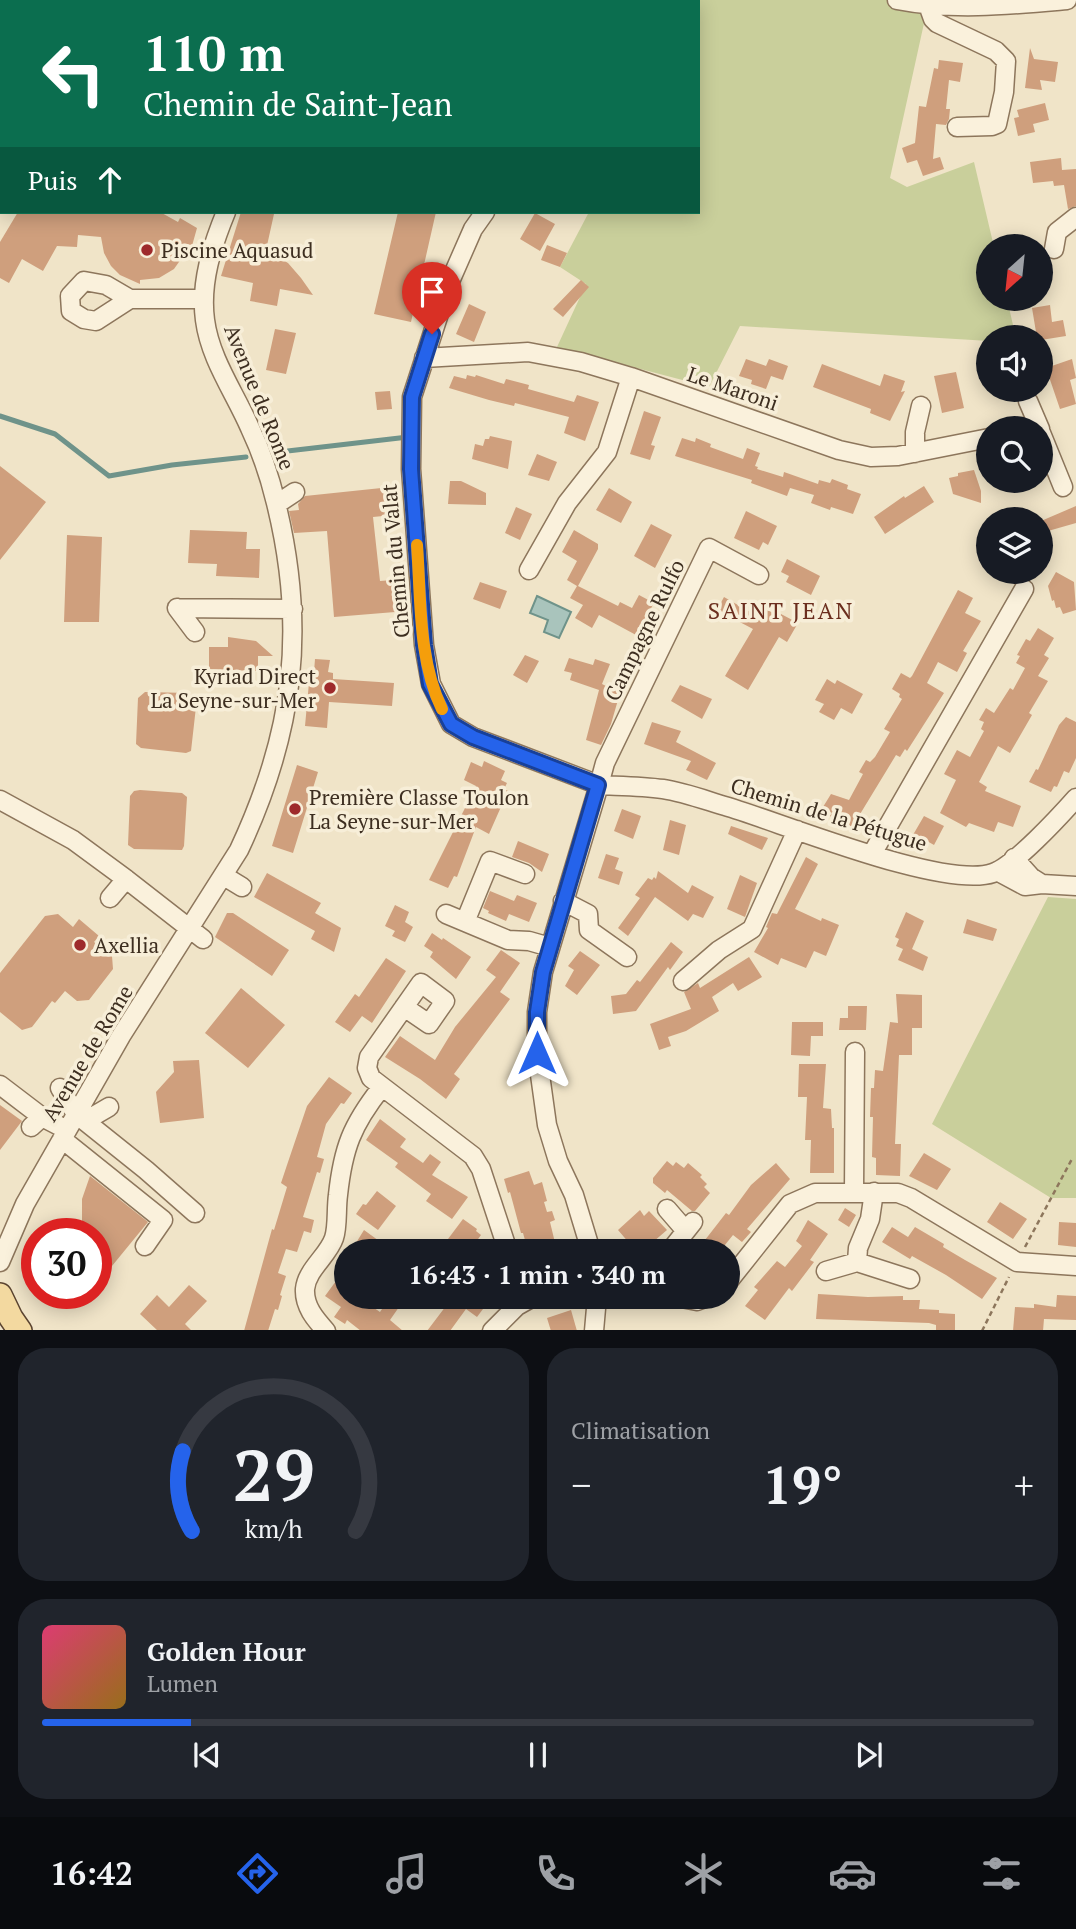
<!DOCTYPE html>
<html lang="fr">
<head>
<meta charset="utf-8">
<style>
  :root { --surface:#171b24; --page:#20242c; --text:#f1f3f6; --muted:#9ea1a6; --line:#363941; --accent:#2563eb }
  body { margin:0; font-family:"PT Serif",serif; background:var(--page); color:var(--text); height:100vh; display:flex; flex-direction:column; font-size:26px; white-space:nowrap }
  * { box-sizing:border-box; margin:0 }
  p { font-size:23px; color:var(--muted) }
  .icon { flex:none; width:38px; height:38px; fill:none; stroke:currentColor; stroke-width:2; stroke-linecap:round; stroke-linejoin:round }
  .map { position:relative; height:1330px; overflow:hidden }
  .drawer { display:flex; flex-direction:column; gap:18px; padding:18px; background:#0d0f14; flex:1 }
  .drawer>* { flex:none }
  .hud { position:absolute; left:0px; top:0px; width:700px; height:214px; box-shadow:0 4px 18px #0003; background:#0b6e4f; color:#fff; overflow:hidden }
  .needle { width:46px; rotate:207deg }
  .tools { position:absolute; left:976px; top:234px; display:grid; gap:14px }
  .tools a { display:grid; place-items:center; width:77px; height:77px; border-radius:50%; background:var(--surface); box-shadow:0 4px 18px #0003; font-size:35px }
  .speed { position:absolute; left:21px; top:1218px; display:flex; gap:14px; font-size:35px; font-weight:700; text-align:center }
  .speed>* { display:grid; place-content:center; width:91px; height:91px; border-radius:50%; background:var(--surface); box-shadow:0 4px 18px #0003; line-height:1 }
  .speed .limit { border:10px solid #d22; background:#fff; color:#111 }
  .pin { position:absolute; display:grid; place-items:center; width:60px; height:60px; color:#fff; margin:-72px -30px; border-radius:50% 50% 50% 0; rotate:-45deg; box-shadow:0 0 7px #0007 }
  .pin .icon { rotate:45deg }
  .me { position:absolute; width:77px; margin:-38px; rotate:0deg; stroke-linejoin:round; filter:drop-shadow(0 0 5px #0008) }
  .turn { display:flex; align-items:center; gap:24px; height:147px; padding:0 28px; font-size:32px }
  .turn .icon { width:91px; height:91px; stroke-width:2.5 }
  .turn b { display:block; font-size:49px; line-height:60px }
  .then { display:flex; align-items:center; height:66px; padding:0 28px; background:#0003; gap:14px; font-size:26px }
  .big { font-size:52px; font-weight:800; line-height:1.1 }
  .drawer .tile { flex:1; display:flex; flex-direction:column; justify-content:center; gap:10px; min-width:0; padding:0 24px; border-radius:28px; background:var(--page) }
  .drawer .dial { align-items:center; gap:0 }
  .dial svg { height:182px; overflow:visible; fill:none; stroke:var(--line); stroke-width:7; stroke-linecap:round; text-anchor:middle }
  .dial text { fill:var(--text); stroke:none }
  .song { display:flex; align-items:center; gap:21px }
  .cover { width:84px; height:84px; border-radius:10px; background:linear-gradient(135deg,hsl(340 70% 55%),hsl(40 70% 35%)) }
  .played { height:7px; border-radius:4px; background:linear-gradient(90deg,var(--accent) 15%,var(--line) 15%) }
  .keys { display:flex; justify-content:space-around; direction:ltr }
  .heat { display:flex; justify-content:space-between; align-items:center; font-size:38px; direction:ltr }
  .drawer .tiles { flex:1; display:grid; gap:18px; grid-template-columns:1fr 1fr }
  .tile:last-child { grid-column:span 2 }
  .trip { position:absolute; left:334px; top:1239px; width:406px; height:70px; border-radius:35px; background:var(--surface); box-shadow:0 4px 18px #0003; font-weight:800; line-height:70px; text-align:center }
  .tab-bar { display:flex; height:112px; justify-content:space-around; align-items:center; background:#090b0e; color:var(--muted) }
  .tab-bar .icon { width:49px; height:49px }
  .tab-bar .current { color:var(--accent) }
  .tab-bar b { font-size:32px; color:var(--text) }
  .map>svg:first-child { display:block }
  .green { fill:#c9cf9b }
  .water { fill:#a9c4bc; stroke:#6f938a; stroke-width:2 }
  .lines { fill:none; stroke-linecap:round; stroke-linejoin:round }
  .stream { stroke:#6f938a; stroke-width:5 }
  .building { fill:#cf9f7d }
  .minor-casing { stroke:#8d765c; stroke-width:21 }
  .major-casing { stroke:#5b4430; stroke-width:26 }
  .path { stroke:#8d765c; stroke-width:2.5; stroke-dasharray:5 3.5; stroke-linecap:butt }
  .minor { stroke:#faf1dc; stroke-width:18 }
  .major { stroke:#f3d9a0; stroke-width:23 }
  .route-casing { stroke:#184099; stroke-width:18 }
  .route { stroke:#2563eb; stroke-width:12 }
  .slow { stroke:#f59e0b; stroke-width:12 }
  .poi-dot { fill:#9e2a2b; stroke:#f7eed8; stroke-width:2.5 }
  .labels { text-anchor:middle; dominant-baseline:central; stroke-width:7; stroke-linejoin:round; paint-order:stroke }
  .poi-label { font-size:21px; fill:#3d2e20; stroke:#f7eed8; text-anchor:start }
  .street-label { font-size:21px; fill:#3d2e20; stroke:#f7eed8 }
  .neighbourhood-label { font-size:23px; letter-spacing:2px; fill:#6b2e1e; stroke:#f7eed8 }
</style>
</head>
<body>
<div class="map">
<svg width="1076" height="1331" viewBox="0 0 1076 1331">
  <rect width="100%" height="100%" fill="#f0e4c8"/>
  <path class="green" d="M610 0H905L928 5 890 178 907 187 974 162 994 247H989V299H1007L1016 338H989V341L740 326 709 387 557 347 586 284 560 267 589 212H698V2H609Z
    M1048 897 1076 899V1198H1051L932 1124Z"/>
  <path class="water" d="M537 596 571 612 559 638 544 632 548 620 530 613Z"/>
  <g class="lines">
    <path class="stream" d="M0 416 55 434 109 476 172 465 246 457
      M279 452 408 437"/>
  </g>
  <path class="building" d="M1030 48 1034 59 1058 62 1055 82 1040 80 1042 90 1025 88Z
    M939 60 963 63 960 82 949 80 946 109H950L949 119 946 125 936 124 933 159 940 157 944 169 923 176 917 160 907 163 902 148 915 143 919 106 926 107 934 68 938 69Z
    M1045 103 1049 120 1033 124 1035 132 1018 136 1014 118 1019 117 1017 110Z
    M1061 158 1062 170 1076 169V206L1068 209 1064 185 1054 186 1053 181 1033 183 1030 162Z
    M18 212H160L178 222 180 218 197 228 190 253 186 252 174 269 159 278 140 280V284L120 275 111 266 104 253 101 237 78 235 77 247 57 246 43 271 22 259 9 283 0 278V242Z
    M241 212 274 214 266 250 288 263 301 278 313 295 280 289 277 306 250 301 253 283 221 276Z
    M398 212H436L411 322 374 314Z
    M535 213 555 224 540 251 520 239Z
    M547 245 567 253 560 267 541 260Z
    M581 280 589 287 563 317 553 309Z
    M469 304 486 312 474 342 456 334Z
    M1050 305 1052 322 1063 320 1066 336 1041 340V338H1037L1032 308Z
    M275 329 296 333 286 374 266 370Z
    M746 359 766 366 769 359 788 366 783 380 771 376 766 389 751 384 752 380 739 376Z
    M1072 359 1076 378 1070 380 1076 404 1060 409 1046 368Z
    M822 364 880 386 884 374 905 381 901 392 905 391 890 421 870 413 871 409 813 387Z
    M956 372 964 408 942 413 934 376Z
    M467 375 475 377 476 375 504 384 506 379 529 385 528 389 574 402 577 395 599 402 585 441 564 433 569 417 515 403 514 406 489 400 449 388 454 376 466 379Z
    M390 391 392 409 377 410 375 392Z
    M644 411 661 417 651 445 655 446 650 460 630 454Z
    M490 436 512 441 508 469 472 459 475 444 483 446 485 439H489Z
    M682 438 695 442 696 438 711 444 710 447 743 459 747 448 760 453 755 466 758 467 757 469 783 477 784 472 818 484 819 480 830 483 832 479 848 485 847 489 861 494 853 514 831 507 830 510 811 503 814 495 790 488 787 496 751 483 752 480 675 456Z
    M537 454 557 462 549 481 528 475Z
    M0 466 46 502 0 560Z
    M974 470 981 491V503L953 494 949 478 958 476V473Z
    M450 481H461L486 493V505L448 504Z
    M924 486 934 502 885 534 874 517 904 496 905 498Z
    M391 487 393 515 373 517 380 581 392 580 395 612 334 617 327 531 294 533 289 511 299 510 298 504 305 496Z
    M609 488 632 502 621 523 596 510Z
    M1076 506V523L1041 533V521Z
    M516 507 532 514 520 540 505 533Z
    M746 511 777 526 768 545 763 542 759 550 734 538Z
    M651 524 672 535 655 568 634 556Z
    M190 530 247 532 246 549H260L259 578 216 576 217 564 188 563Z
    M574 530 598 544V549L578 586 618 606 620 602 632 608 639 595 654 603 636 635 599 615 592 628 575 618 583 605 570 598 577 586 567 580 577 561 562 552Z
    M67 535 102 537 99 622H64Z
    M787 559 820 576 811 595 786 582 789 576 781 572Z
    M1056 572 1074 582 1076 610 1063 614 1060 607 1056 608 1054 600 1052 601 1048 586Z
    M480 582 507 591 500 609 473 599Z
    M958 590 973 598 965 613 981 621 963 651 967 653 957 672 938 662 927 683 944 693 907 751 905 749 900 757 896 755 851 829 830 816 832 813 823 807 831 794 849 800 863 774 859 772 866 760 870 762 875 757 890 732 884 729 902 699 899 697 900 694 892 689 901 673 910 678 912 676Z
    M724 597 757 616 762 607 780 617 781 614 798 623 787 642 779 637 748 690 725 676 753 629 717 610Z
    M1038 628 1054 638 1044 655 1049 658 1038 676 1048 681 1029 713 1032 715 1010 753 998 746 979 782 987 787 985 791 1021 806 1013 827 998 822 994 832 969 823 966 827 940 813 956 780 944 774 957 750 970 757 984 731 981 729 984 722 979 720 986 708 994 713 1010 688 1013 690 1025 668 1016 663 1020 656 1017 655 1026 639 1030 641Z
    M228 637 256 641 273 656H258V671L209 669V647H228Z
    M525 655 539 661 527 683 513 675Z
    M569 658 593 665 595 659 610 664 602 684 620 693 611 724 601 745 586 740 599 690 570 680 572 673 564 671Z
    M315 659 330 660 328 672 333 673V679L394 683 392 706 329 702 327 728 305 726 310 672H314Z
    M827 679 835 684 837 680 863 694 852 714 841 708 834 720 819 712 824 704 815 700Z
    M680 685 712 699 702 719 671 701Z
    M145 692 189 693 197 698 191 751 186 753 141 748 136 744 138 698Z
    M1066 717 1076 722V758L1069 773 1064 771 1057 787 1054 786 1051 792 1029 782 1036 769 1038 770 1059 725Z
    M652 722 681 731 676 742 716 763 707 780 686 770 691 761 644 744Z
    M484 761 505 771 501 780 507 783 504 789 508 791 489 834 476 827 457 877 454 876 448 888 429 880 476 786 464 780 471 762 482 767Z
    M297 765 318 772 293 853 272 846Z
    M140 790 182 793 187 797 184 846 182 850 134 849 128 845 130 796 134 791Z
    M622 809 641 816 633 839 614 831Z
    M924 816 944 826 934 845 927 841 924 847 910 840Z
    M670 820 686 825 679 855 663 850Z
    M731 826 768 838 762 850 728 834Z
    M518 841 549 854 542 872 529 863 512 857Z
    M606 854 619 858 615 869 623 872 619 885 598 878Z
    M806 857 818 864 795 909 821 921 822 918 839 925 826 956 814 951 806 968 781 958 778 965 754 952 768 928 766 927 772 913 777 914Z
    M658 871 688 893 692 885 714 897 703 918 693 914 688 921 655 897 628 936 618 928 640 898 635 895 648 878 652 880 654 877 656 879Z
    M267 873 321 903 315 913 341 928 334 952 311 939 315 931 254 897Z
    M740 875 757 883 745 917 727 909Z
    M490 891 514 901 517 895 537 903 529 922 509 914 506 921 488 913 489 911 483 908Z
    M395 905 409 912 405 922 413 927 405 942 392 936 395 931 385 926Z
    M906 912 924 921 912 949 928 957 923 971 898 960 903 949 896 946 899 939 895 937Z
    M227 913H233L289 950 272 976 215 937Z
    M58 914 73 927 79 919 99 936 94 942 112 956 113 969 89 1000 77 1001 65 991 55 1003 52 1001 32 1027 22 1030 0 1012V973L45 916Z
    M967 919 997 929 993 941 963 933Z
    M432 933 442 940 443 938 471 957 456 979 430 957 433 952 424 946Z
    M671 942 683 952 670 970 668 967 636 1011 613 1014 611 996 626 994 637 980 640 982Z
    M501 950 520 963 500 992 510 999 454 1074 460 1079 446 1099 420 1079 385 1057 400 1036 435 1060 455 1027 496 977 486 970Z
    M580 951 600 965 577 995 565 986 574 970 568 966Z
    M749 957 762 977 738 991 733 983 712 997 719 1011 686 1031 668 1037 671 1046 659 1050 650 1024 691 1009 684 992 698 983 700 988Z
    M386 958 406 971 372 1023 362 1016 350 1032 335 1022 355 994 359 997Z
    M241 988 285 1025 248 1068 205 1033Z
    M896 994 922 995V1028H912V1055H899L895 1144H901L900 1176 876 1175V1158L872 1157 873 1117H870L871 1088H874L875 1070 883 1071 890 1022 898 1023Z
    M848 1006H867L866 1030H839L840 1018H848Z
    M792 1022H823V1036H811L810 1056 791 1055Z
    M199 1060 204 1118 160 1123 156 1092 174 1072 173 1061Z
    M799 1064H826L823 1108 831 1109 832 1128H834V1173H810L811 1140H805L807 1097H798Z
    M329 1077 352 1093 344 1104 341 1103 326 1124 317 1157 324 1159 320 1173 317 1172 303 1217 314 1220 311 1233 304 1231 297 1252 286 1249 278 1273 286 1276 280 1295 282 1296 278 1310 275 1309 268 1331H244L272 1229 274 1230 287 1187 281 1183 287 1165 307 1106Z
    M0 1105 22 1121 0 1150Z
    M380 1119 406 1139 400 1147 423 1163 430 1154 441 1162 432 1175 468 1197 452 1219 426 1201 431 1194 395 1167 398 1163 366 1140Z
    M924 1153 951 1169 937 1190 909 1176Z
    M667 1161 673 1166 676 1162 684 1168 688 1163 702 1175 700 1177 707 1184 704 1187 710 1193 695 1211H692L667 1190 665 1193 653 1183V1178Z
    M776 1163 790 1179 747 1229 751 1232 742 1242 733 1235 720 1251 705 1240 726 1213 729 1215 751 1185Z
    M529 1171 534 1185 542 1182 547 1201 544 1202 547 1212 552 1211 555 1220 550 1222 557 1251H528L523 1233H521L510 1192 508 1193 504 1179Z
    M90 1176 148 1222 103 1277 96 1268V1234H82V1199Z
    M377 1191 396 1206 378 1230 356 1214 363 1204 366 1205Z
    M1000 1202 1027 1219 1013 1239 987 1222Z
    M845 1208 856 1215 849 1227 838 1220Z
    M640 1210 644 1216 649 1211 667 1230 653 1242 650 1239 636 1251 618 1230Z
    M463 1219 477 1229 476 1231 481 1235 473 1246 466 1242 462 1248 448 1239Z
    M808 1220 828 1234 810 1260 814 1262 792 1291 789 1288 765 1320 745 1306 758 1290 754 1287 777 1261 785 1267 802 1246 796 1241Z
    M1059 1222 1076 1223V1247L1058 1245Z
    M892 1227 908 1237 915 1227 944 1244 943 1247 965 1260 997 1278 982 1299 946 1275 912 1256 910 1259 882 1242Z
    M364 1230 393 1251H351Z
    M336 1281 346 1288V1297H358L380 1312 390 1297H406L390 1320 403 1331H361L347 1320 345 1324 334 1317 341 1307 325 1296Z
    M189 1285 207 1301 185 1324 192 1331H158L140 1314 157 1295 169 1307Z
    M818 1294 868 1297 903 1296V1300H920L919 1309 939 1310V1313L955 1314V1331H936V1325L929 1323 816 1319Z
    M1057 1295 1076 1296V1320L1044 1319 1043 1331H1013L1015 1307 1034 1308V1304L1056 1307Z
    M450 1297H492L477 1317 466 1309 450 1331H427L452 1298Z
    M571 1310 577 1331H551L547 1318Z"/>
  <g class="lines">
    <defs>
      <path id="minor" d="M187 0 189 2
        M897 0C953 11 1011 5 1067 0
        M604 2 605 0
        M928 5 933 19 937 23 996 51 1006 61 1004 92 997 124 992 126 957 127
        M485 212 473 229 448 286 412 397 411 469 424 645 431 684 451 724 473 737 599 785 543 972 537 1012V1053L547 1125 558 1161 574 1195 591 1251
        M1054 249 1057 232 1076 217
        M130 299 96 321 84 319 71 311 70 296 84 281 106 285 130 299H204
        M424 358 528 352 581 362 631 377 839 450 871 457 898 456 989 438
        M1028 401 1040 429
        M1041 433 1063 487
        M915 453V432L921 406
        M277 504 295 492
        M529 570 567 503 607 452 631 377
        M759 575 709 548 605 763 599 785C620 786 642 786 663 789 683 792 705 800 725 806 780 822 944 890 993 873 1014 866 1060 816 1076 798
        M177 608 293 609
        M177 608 195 632
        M0 800 73 840 126 879 203 939
        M872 854 1024 589
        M997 871 1025 886 1042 884 1031 877 1014 858
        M224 876 242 887
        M1042 884 1076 886
        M110 898 126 879
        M563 901 588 914 589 930 627 957
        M446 914 508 940 529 941 550 947
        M465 922 490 861 525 874
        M683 981 719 950 752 929 797 830
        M404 1007 429 1024 445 1001 421 983 369 1057 367 1068 371 1078 473 1156 481 1169 508 1251
        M0 1085 42 1117
        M60 1088 76 1114 146 1170 195 1213
        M85 1121 109 1107
        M31 1127 42 1117 67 1130
        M62 1139 163 1220 145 1246
        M854 1191 855 1052
        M667 1209 686 1231
        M670 1251 693 1222
        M0 1262 25 1204 121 1036 239 850C294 733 307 629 276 503 270 478 261 451 250 428 235 393 210 359 205 320 200 283 212 246 226 212
        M857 1262 858 1248 870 1219 874 1192
        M826 1271 857 1262 910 1279
        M728 1282 790 1204 815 1193H898L911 1198 1017 1262 1076 1266
        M676 1297 697 1301 708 1297
        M326 1331C315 1319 304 1306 305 1289 307 1269 328 1256 334 1238 338 1226 336 1209 338 1195 343 1148 352 1125 381 1088
        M492 1331 517 1306 533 1297
        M594 1331 597 1297"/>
      <path id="major" d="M31 2 32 0
        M0 116 2 112
        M0 1295 11 1318 20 1331"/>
    </defs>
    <use href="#minor" class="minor-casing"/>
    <use href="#major" class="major-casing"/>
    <path class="path" d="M0 153 2 150
      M1025 1247 1073 1157
      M982 1331 1009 1277"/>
    <use href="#minor" class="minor"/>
    <use href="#major" class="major"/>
  </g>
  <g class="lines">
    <defs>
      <path id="route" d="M432 334 412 397 411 469 424 645 430 684 451 724 473 737 598 785 543 972 537 1012V1053"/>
    </defs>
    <use href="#route" class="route-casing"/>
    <use href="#route" class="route"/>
    <path class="slow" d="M417 545C421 598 418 660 442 709"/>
  </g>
  <g class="poi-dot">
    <circle cx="147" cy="250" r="7"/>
    <circle cx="330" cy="688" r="7"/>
    <circle cx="295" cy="809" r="7"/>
    <circle cx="80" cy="945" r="7"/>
  </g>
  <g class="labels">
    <g class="poi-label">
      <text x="161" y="250">Piscine Aquasud</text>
      <text x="316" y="676" text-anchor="end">Kyriad Direct<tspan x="316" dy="24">La Seyne-sur-Mer</tspan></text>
      <text x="309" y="797">Première Classe Toulon<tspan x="309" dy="24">La Seyne-sur-Mer</tspan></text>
      <text x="94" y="945">Axellia</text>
    </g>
    <g class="street-label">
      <text transform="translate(733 388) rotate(19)">Le Maroni</text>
      <text transform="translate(260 397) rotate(68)">Avenue de Rome</text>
      <text transform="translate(395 561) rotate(-95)">Chemin du Valat</text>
      <text transform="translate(644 630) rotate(-64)">Campagne Rulfo</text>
      <text transform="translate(829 814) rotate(17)">Chemin de la Pétugue</text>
      <text transform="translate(87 1053) rotate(-59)">Avenue de Rome</text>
    </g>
    <g class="neighbourhood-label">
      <text x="781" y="610">SAINT JEAN</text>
    </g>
  </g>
</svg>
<div class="tools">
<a><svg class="needle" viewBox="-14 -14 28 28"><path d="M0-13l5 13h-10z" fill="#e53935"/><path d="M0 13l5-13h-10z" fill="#9ea1a6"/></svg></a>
<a><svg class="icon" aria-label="sound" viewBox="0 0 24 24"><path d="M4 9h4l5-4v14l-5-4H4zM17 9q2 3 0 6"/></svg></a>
<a><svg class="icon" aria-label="search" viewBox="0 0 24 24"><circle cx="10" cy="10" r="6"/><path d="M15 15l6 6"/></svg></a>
<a><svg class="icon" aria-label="layers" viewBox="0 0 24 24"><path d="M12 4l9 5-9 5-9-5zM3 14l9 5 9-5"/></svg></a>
</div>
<div class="speed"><div class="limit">30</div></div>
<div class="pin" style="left:432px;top:334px;background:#d93025"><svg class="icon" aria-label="arrive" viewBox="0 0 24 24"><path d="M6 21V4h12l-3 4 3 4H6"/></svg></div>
<svg class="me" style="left:537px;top:1053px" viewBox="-20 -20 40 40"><path d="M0-17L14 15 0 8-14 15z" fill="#2563eb" stroke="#fff" stroke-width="4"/></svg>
<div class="trip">16:43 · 1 min · 340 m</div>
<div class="hud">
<div class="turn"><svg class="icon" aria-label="left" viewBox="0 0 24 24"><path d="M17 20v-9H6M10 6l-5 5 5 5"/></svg><div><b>110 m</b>Chemin de Saint-Jean</div></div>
<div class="then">Puis<svg class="icon" aria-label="ahead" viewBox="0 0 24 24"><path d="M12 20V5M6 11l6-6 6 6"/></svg></div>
</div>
</div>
<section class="drawer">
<div class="tiles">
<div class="tile dial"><svg viewBox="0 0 100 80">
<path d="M14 69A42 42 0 1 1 86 69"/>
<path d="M14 69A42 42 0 0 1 10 34" stroke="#2563eb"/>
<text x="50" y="56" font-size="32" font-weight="700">29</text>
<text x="50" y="72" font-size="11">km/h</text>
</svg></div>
<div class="tile"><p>Climatisation</p>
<div class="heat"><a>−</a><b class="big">19°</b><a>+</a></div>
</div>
<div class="tile">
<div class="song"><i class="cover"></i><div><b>Golden Hour</b><p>Lumen</p></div></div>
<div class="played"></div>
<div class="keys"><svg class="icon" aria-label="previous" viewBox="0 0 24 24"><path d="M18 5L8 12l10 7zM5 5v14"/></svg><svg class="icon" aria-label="pause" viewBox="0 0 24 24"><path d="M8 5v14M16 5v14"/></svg><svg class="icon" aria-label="next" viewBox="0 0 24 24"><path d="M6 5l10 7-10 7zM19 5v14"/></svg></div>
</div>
</div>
</section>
<nav class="tab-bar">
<b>16:42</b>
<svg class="icon current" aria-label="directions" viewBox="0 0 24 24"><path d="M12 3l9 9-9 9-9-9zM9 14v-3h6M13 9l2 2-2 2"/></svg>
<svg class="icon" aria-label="music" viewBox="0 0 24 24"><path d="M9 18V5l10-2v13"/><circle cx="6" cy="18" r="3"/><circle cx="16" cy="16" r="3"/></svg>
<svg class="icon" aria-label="phone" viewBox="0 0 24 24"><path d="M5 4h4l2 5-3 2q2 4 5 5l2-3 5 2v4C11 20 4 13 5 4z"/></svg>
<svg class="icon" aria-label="climate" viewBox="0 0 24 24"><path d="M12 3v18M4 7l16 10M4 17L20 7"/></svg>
<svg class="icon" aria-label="car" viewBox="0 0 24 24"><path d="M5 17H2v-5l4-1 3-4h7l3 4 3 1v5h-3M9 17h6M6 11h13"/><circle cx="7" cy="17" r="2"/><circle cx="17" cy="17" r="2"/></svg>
<svg class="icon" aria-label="filters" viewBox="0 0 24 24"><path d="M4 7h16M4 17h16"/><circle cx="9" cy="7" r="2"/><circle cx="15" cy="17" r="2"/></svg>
</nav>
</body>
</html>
